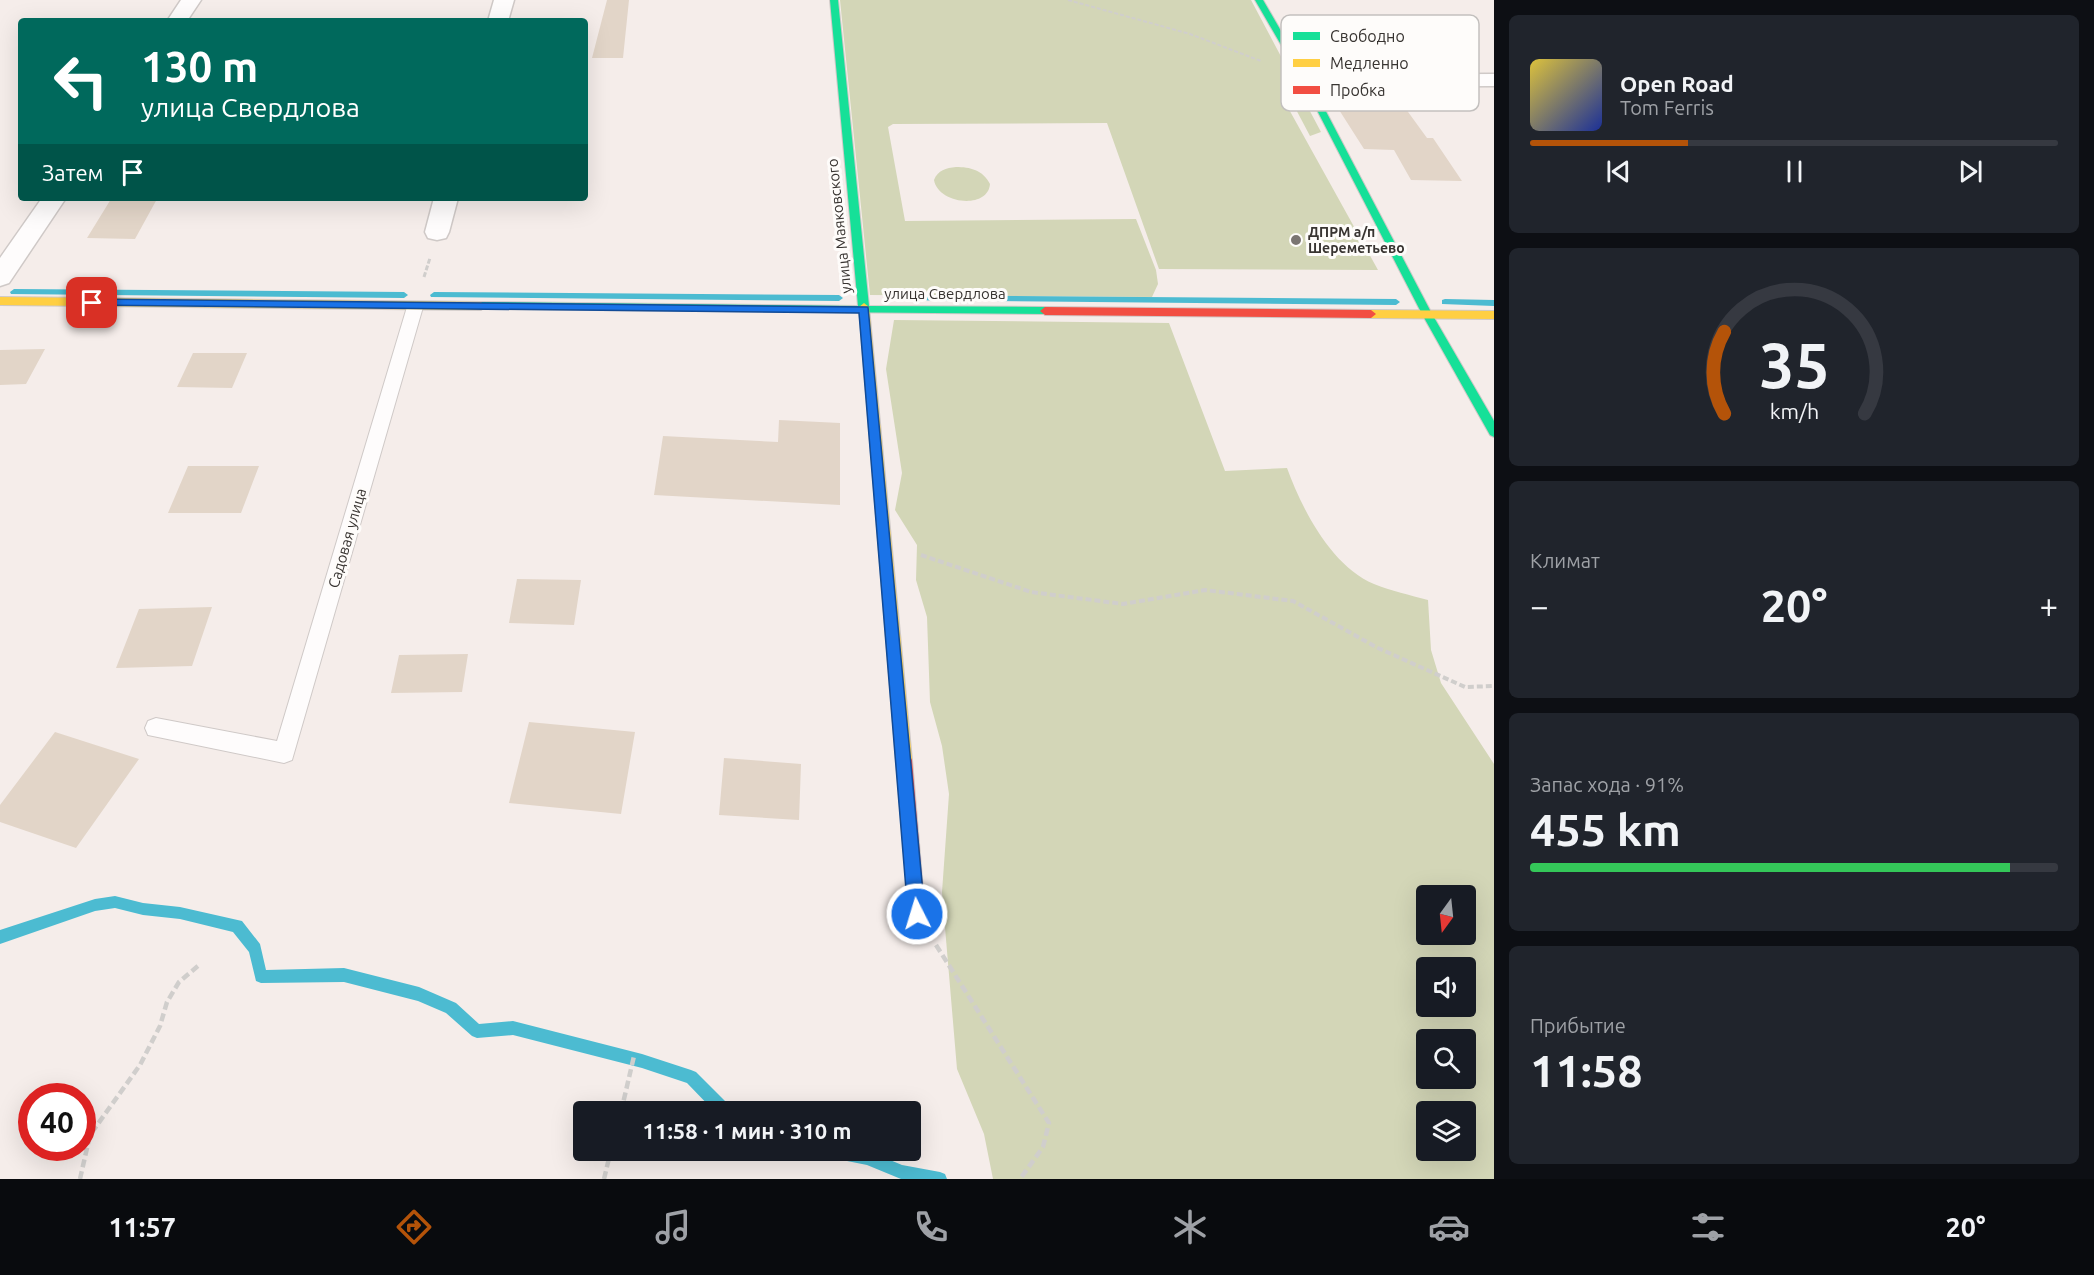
<!DOCTYPE html>
<html lang="ru">
<head>
<meta charset="utf-8">
<style>
  :root { --surface:#171b24; --page:#20242c; --text:#f1f3f6; --muted:#9ea1a6; --line:#363941; --accent:#b45309 }
  body { margin:0; font-family:Ubuntu,sans-serif; background:var(--page); color:var(--text); height:100vh; display:flex; flex-direction:column; font-size:22px; white-space:nowrap }
  * { box-sizing:border-box; margin:0 }
  p { font-size:20px; color:var(--muted) }
  .icon { flex:none; width:33px; height:33px; fill:none; stroke:currentColor; stroke-width:2; stroke-linecap:round; stroke-linejoin:round }
  .map { position:relative; flex:1; overflow:hidden }
  .panel { display:flex; flex-direction:column; gap:15px; padding:15px; background:#0d0f14; width:600px }
  .panel>* { flex:none }
  .hud { position:absolute; left:18px; top:18px; width:570px; height:183px; border-radius:6px; box-shadow:0 6px 24px #0002; background:#00695c; color:#fff; overflow:hidden }
  .needle { width:39px; rotate:195deg }
  .controls { position:absolute; left:1416px; top:885px; display:grid; gap:12px }
  .controls a { display:grid; place-items:center; width:60px; height:60px; border-radius:6px; background:var(--surface); box-shadow:0 6px 24px #0002; font-size:30px }
  .speed { position:absolute; left:18px; top:1083px; display:flex; gap:12px; font-size:30px; font-weight:700; text-align:center }
  .speed>* { display:grid; place-content:center; width:78px; height:78px; border-radius:50%; background:var(--surface); box-shadow:0 6px 24px #0002; line-height:1 }
  .speed .limit { border:9px solid #d22; background:#fff; color:#111 }
  .pin { position:absolute; display:grid; place-items:center; width:51px; height:51px; color:#fff; margin:-26px; border-radius:12px; box-shadow:0 3px 9px #0006 }
  .me { position:absolute; width:66px; margin:-33px; rotate:355deg; stroke-linejoin:round; filter:drop-shadow(0 0 4px #0008) }
  .turn { display:flex; align-items:center; gap:21px; height:126px; padding:0 24px; font-size:27px }
  .turn .icon { width:78px; height:78px; stroke-width:2.5 }
  .turn b { display:block; font-size:42px; line-height:51px }
  .then { display:flex; align-items:center; height:57px; padding:0 24px; background:#0003; gap:12px; font-size:22px }
  .big { font-size:45px; font-weight:700; line-height:1.1 }
  .panel .widget { flex:1; display:flex; flex-direction:column; justify-content:center; gap:9px; min-width:0; padding:0 21px; border-radius:9px; background:var(--page) }
  .panel .dial { align-items:center; gap:0 }
  .dial svg { height:156px; overflow:visible; fill:none; stroke:var(--line); stroke-width:7; stroke-linecap:round; text-anchor:middle }
  .dial text { fill:var(--text); stroke:none }
  .song { display:flex; align-items:center; gap:18px }
  .cover { width:72px; height:72px; border-radius:9px; background:linear-gradient(135deg,hsl(50 70% 55%),hsl(230 70% 35%)) }
  .played { height:6px; border-radius:3px; background:linear-gradient(90deg,var(--accent) 30%,var(--line) 30%) }
  .keys { display:flex; justify-content:space-around; direction:ltr }
  .heat { display:flex; justify-content:space-between; align-items:center; font-size:33px; direction:ltr }
  .charge { height:9px; border-radius:4px; background:linear-gradient(90deg,#34c759 91%,var(--line) 0) }
  .trip { position:absolute; left:573px; top:1101px; width:348px; height:60px; border-radius:6px; background:var(--surface); box-shadow:0 6px 24px #0002; font-weight:700; line-height:60px; text-align:center }
  .dock { display:flex; height:96px; justify-content:space-around; align-items:center; background:#090b0e; color:var(--muted) }
  .dock .icon { width:42px; height:42px }
  .dock .current { color:var(--accent) }
  .dock b { font-size:27px; color:var(--text) }
  main { display:flex; flex:1; min-height:0 }
  .map>svg:first-child { display:block }
  .green { fill:#d3d6b7; fill-rule:evenodd }
  .lines { fill:none; stroke-linecap:round; stroke-linejoin:round }
  .stream { fill:#4cbbd1; fill-rule:evenodd }
  .building { fill:#e2d5c8 }
  .lane-casing { stroke:#cfc9c7; stroke-width:2 }
  .street-casing { stroke:#cfc9c7; stroke-width:3 }
  .fast-casing { stroke:#cfc9c7; stroke-width:2 }
  .slow-casing { stroke:#cfc9c7; stroke-width:2 }
  .jam-casing { stroke:#cfc9c7; stroke-width:2 }
  .path-far3 { stroke:#d0cecc; stroke-width:2; stroke-dasharray:4 2; stroke-linecap:butt }
  .path-far2 { stroke:#d0cecc; stroke-width:3; stroke-dasharray:5 2; stroke-linecap:butt }
  .path-far1 { stroke:#d0cecc; stroke-width:4; stroke-dasharray:6 3; stroke-linecap:butt }
  .path { stroke:#d0cecc; stroke-width:4.5; stroke-dasharray:8 4; stroke-linecap:butt }
  .lane { fill:#fefcfc; fill-rule:evenodd }
  .street { fill:#fefcfc; fill-rule:evenodd }
  .fast { fill:#16e098; fill-rule:evenodd }
  .slow { fill:#ffcf43; fill-rule:evenodd }
  .jam { fill:#f24e42; fill-rule:evenodd }
  .route { fill:#1a73e8; stroke:#114b97; stroke-width:1.5 }
  .poi-dot { fill:#7a7572; stroke:#fefcfa; stroke-width:2 }
  .labels { text-anchor:middle; dominant-baseline:central; stroke-width:6; stroke-linejoin:round; paint-order:stroke }
  .far-poi-label { font-size:14px; font-weight:bold; fill:#383431; stroke:#fefcfa; text-anchor:start }
  .street-label { font-size:15px; fill:#383431; stroke:#fefcfa }
  .key { fill:#fefcfa; stroke:#c3c0be; stroke-width:1.5 }
  .key-label { font-size:16px; fill:#383431 }
</style>
</head>
<body>
<main>
<div class="map">
<svg width="1494" height="1179" viewBox="0 0 1494 1179">
  <rect width="100%" height="100%" fill="#f5edea"/>
  <path class="green" d="M840 0H1251L1321 132 1310 136 1291 100H1285L1286 104 1378 270 1159 269 1107 123 893 124 888 127 905 221 1136 219 1156 270 1158 284 1152 297 870 295Z
    M956 167C970 167 983 170 990 184 988 210 938 204 934 180 938 170 946 168 956 167Z
    M894 320 1169 323 1225 471 1287 468C1302 509 1331 566 1374 584 1391 591 1410 595 1428 600L1431 650 1441 683 1494 764V1179H993L984 1134 957 1069 942 892 949 794 942 746 930 702 927 617 916 580 917 545 895 510 902 473 886 369ZM1426 896H1466V934H1426ZM1426 968H1466V1006H1426ZM1426 1040H1466V1078H1426ZM1426 1112H1466V1150H1426Z"/>
  <g class="lines">
    <path class="stream" d="M14 289 404 292 408 295 404 298 11 294 10 292Z
      M434 292 839 295 843 298 839 301 431 297 430 295Z
      M887 295 1396 299 1400 302 1396 305 884 300V296Z
      M1445 299 1494 300V306L1442 304V300Z
      M115 896 143 903 180 907 242 921 260 944 266 970 344 968 419 987 456 1003 479 1024 513 1021 642 1054 691 1070 696 1072 731 1107 733 1112H715L687 1083 642 1068 513 1035 477 1038 472 1036 446 1013 418 1001 344 982 261 983 256 981 249 952 233 932 180 919 143 915 115 908 95 911 0 944V930L95 899Z
      M820 1150H866L902 1165 940 1172 945 1174 947 1179H901L867 1165 827 1157 822 1155Z"/>
  </g>
  <path class="building" d="M607 0H629L623 58H592Z
    M1327 91H1369L1378 105H1403L1427 138H1433L1462 181 1411 180 1394 150 1364 149Z
    M111 199H157L135 239 87 238Z
    M45 349 26 384 0 385V350Z
    M193 353H247L232 388 177 387Z
    M779 420 840 423V505L654 495 663 436 778 442Z
    M188 466H259L241 513H168Z
    M517 579 581 580 574 625 509 623Z
    M212 607 192 666 116 668 139 609Z
    M468 654 462 692 391 693 399 655Z
    M529 722 635 732 621 814 509 803Z
    M55 732 139 759 76 848 0 822V805Z
    M724 758 801 764 799 820 719 815Z"/>
  <g class="lines">
    <defs>
      <path id="lane" d="M415 302 421 303 423 307 292 760 284 763 148 735 145 728 148 721 156 718 277 741 407 307 409 303Z"/>
      <path id="street" d="M181 0H201L187 21H167Z
        M494 0H514L508 21H488Z
        M1494 74V86L1306 87 1298 86 1295 81 1298 76 1306 75Z
        M42 198H66L9 283 0 286V258Z
        M434 198H458L449 232 446 238 437 240 428 238 425 232Z"/>
      <path id="fast" d="M830 0H838L869 306 1045 307 1050 311 1049 314 477 309 476 306 481 302 858 306Z
        M1255 0H1263L1310 81 1432 314 1494 421V437L1490 435 1422 314 1302 81Z"/>
      <path id="slow" d="M0 297 481 302 486 306 481 310 0 305Z
        M864 303 869 307 912 760 909 765 904 767 899 765 896 760 859 307Z
        M1371 310 1494 311V319L1371 318 1366 314Z"/>
      <path id="jam" d="M1045 307 1371 310 1376 314 1371 318 1045 315 1040 311Z
        M904 753 909 755 912 760 925 914 923 920 917 922 911 920 909 914 896 760 899 755Z"/>
    </defs>
    <use href="#lane" class="lane-casing"/>
    <use href="#street" class="street-casing"/>
    <use href="#fast" class="fast-casing"/>
    <use href="#slow" class="slow-casing"/>
    <use href="#jam" class="jam-casing"/>
    <path class="path-far3" d="M1068 0 1190 34 1261 61"/>
    <path class="path-far2" d="M424 277 430 258"/>
    <path class="path-far1" d="M921 555 1031 592 1123 604 1205 590 1293 601 1378 648 1465 687 1494 686"/>
    <path class="path" d="M936 945 1049 1123 1043 1147 1020 1179
      M621 1112 634 1056
      M80 1179 90 1135 140 1065 160 1026 167 1002 179 982 198 966
      M604 1179 611 1150"/>
    <use href="#lane" class="lane"/>
    <use href="#street" class="street"/>
    <use href="#fast" class="fast"/>
    <use href="#slow" class="slow"/>
    <use href="#jam" class="jam"/>
  </g>
  <path class="route" d="M92 299 868 307 925 914 923 920 917 922 911 920 908 914 859 313 88 305V300Z"/>
  <circle class="poi-dot" cx="1296" cy="240" r="6"/>
  <g class="labels">
    <g class="far-poi-label">
      <text x="1308" y="232">ДПРМ а/п<tspan x="1308" dy="16">Шереметьево</tspan></text>
    </g>
    <g class="street-label">
      <text transform="translate(839 226) rotate(-96)">улица Маяковского</text>
      <text x="945" y="293">улица Свердлова</text>
      <text transform="translate(347 538) rotate(-74)">Садовая улица</text>
    </g>
  </g>
  <rect x="1281" y="15" width="198" height="96" rx="9" class="key"/>
  <rect x="1293" y="32" width="27" height="8" fill="#16e098"/>
  <rect x="1293" y="59" width="27" height="8" fill="#ffcf43"/>
  <rect x="1293" y="86" width="27" height="8" fill="#f24e42"/>
  <g class="key-label">
    <text x="1330" y="42">Свободно</text>
    <text x="1330" y="69">Медленно</text>
    <text x="1330" y="96">Пробка</text>
  </g>
</svg>
<div class="controls">
<a><svg class="needle" viewBox="-14 -14 28 28"><path d="M0-13l5 13h-10z" fill="#e53935"/><path d="M0 13l5-13h-10z" fill="#9ea1a6"/></svg></a>
<a><svg class="icon" aria-label="sound" viewBox="0 0 24 24"><path d="M4 9h4l5-4v14l-5-4H4zM17 9q2 3 0 6"/></svg></a>
<a><svg class="icon" aria-label="search" viewBox="0 0 24 24"><circle cx="10" cy="10" r="6"/><path d="M15 15l6 6"/></svg></a>
<a><svg class="icon" aria-label="layers" viewBox="0 0 24 24"><path d="M12 4l9 5-9 5-9-5zM3 14l9 5 9-5"/></svg></a>
</div>
<div class="speed"><div class="limit">40</div></div>
<div class="pin" style="left:92px;top:303px;background:#d93025"><svg class="icon" aria-label="arrive" viewBox="0 0 24 24"><path d="M6 21V4h12l-3 4 3 4H6"/></svg></div>
<svg class="me" style="left:917px;top:914px" viewBox="-20 -20 40 40"><circle r="17" fill="#1a73e8" stroke="#fff" stroke-width="3"/><path d="M0-11L8 9 0 5-8 9z" fill="#fff"/></svg>
<div class="trip">11:58 · 1 мин · 310 m</div>
<div class="hud">
<div class="turn"><svg class="icon" aria-label="left" viewBox="0 0 24 24"><path d="M17 20v-9H6M10 6l-5 5 5 5"/></svg><div><b>130 m</b>улица Свердлова</div></div>
<div class="then">Затем<svg class="icon" aria-label="arrive" viewBox="0 0 24 24"><path d="M6 21V4h12l-3 4 3 4H6"/></svg></div>
</div>
</div>
<section class="panel">
<div class="widget">
<div class="song"><i class="cover"></i><div><b>Open Road</b><p>Tom Ferris</p></div></div>
<div class="played"></div>
<div class="keys"><svg class="icon" aria-label="previous" viewBox="0 0 24 24"><path d="M18 5L8 12l10 7zM5 5v14"/></svg><svg class="icon" aria-label="pause" viewBox="0 0 24 24"><path d="M8 5v14M16 5v14"/></svg><svg class="icon" aria-label="next" viewBox="0 0 24 24"><path d="M6 5l10 7-10 7zM19 5v14"/></svg></div>
</div>
<div class="widget dial"><svg viewBox="0 0 100 80">
<path d="M14 69A42 42 0 1 1 86 69"/>
<path d="M14 69A42 42 0 0 1 14 27" stroke="#b45309"/>
<text x="50" y="56" font-size="32" font-weight="700">35</text>
<text x="50" y="72" font-size="11">km/h</text>
</svg></div>
<div class="widget"><p>Климат</p>
<div class="heat"><a>−</a><b class="big">20°</b><a>+</a></div>
</div>
<div class="widget"><p>Запас хода · 91%</p><b class="big">455 km</b><div class="charge"></div></div>
<div class="widget"><p>Прибытие</p><b class="big">11:58</b></div>
</section>
</main>
<nav class="dock">
<b>11:57</b>
<svg class="icon current" aria-label="directions" viewBox="0 0 24 24"><path d="M12 3l9 9-9 9-9-9zM9 14v-3h6M13 9l2 2-2 2"/></svg>
<svg class="icon" aria-label="music" viewBox="0 0 24 24"><path d="M9 18V5l10-2v13"/><circle cx="6" cy="18" r="3"/><circle cx="16" cy="16" r="3"/></svg>
<svg class="icon" aria-label="phone" viewBox="0 0 24 24"><path d="M5 4h4l2 5-3 2q2 4 5 5l2-3 5 2v4C11 20 4 13 5 4z"/></svg>
<svg class="icon" aria-label="climate" viewBox="0 0 24 24"><path d="M12 3v18M4 7l16 10M4 17L20 7"/></svg>
<svg class="icon" aria-label="car" viewBox="0 0 24 24"><path d="M5 17H2v-5l4-1 3-4h7l3 4 3 1v5h-3M9 17h6M6 11h13"/><circle cx="7" cy="17" r="2"/><circle cx="17" cy="17" r="2"/></svg>
<svg class="icon" aria-label="filters" viewBox="0 0 24 24"><path d="M4 7h16M4 17h16"/><circle cx="9" cy="7" r="2"/><circle cx="15" cy="17" r="2"/></svg>
<b>20°</b>
</nav>
</body>
</html>
